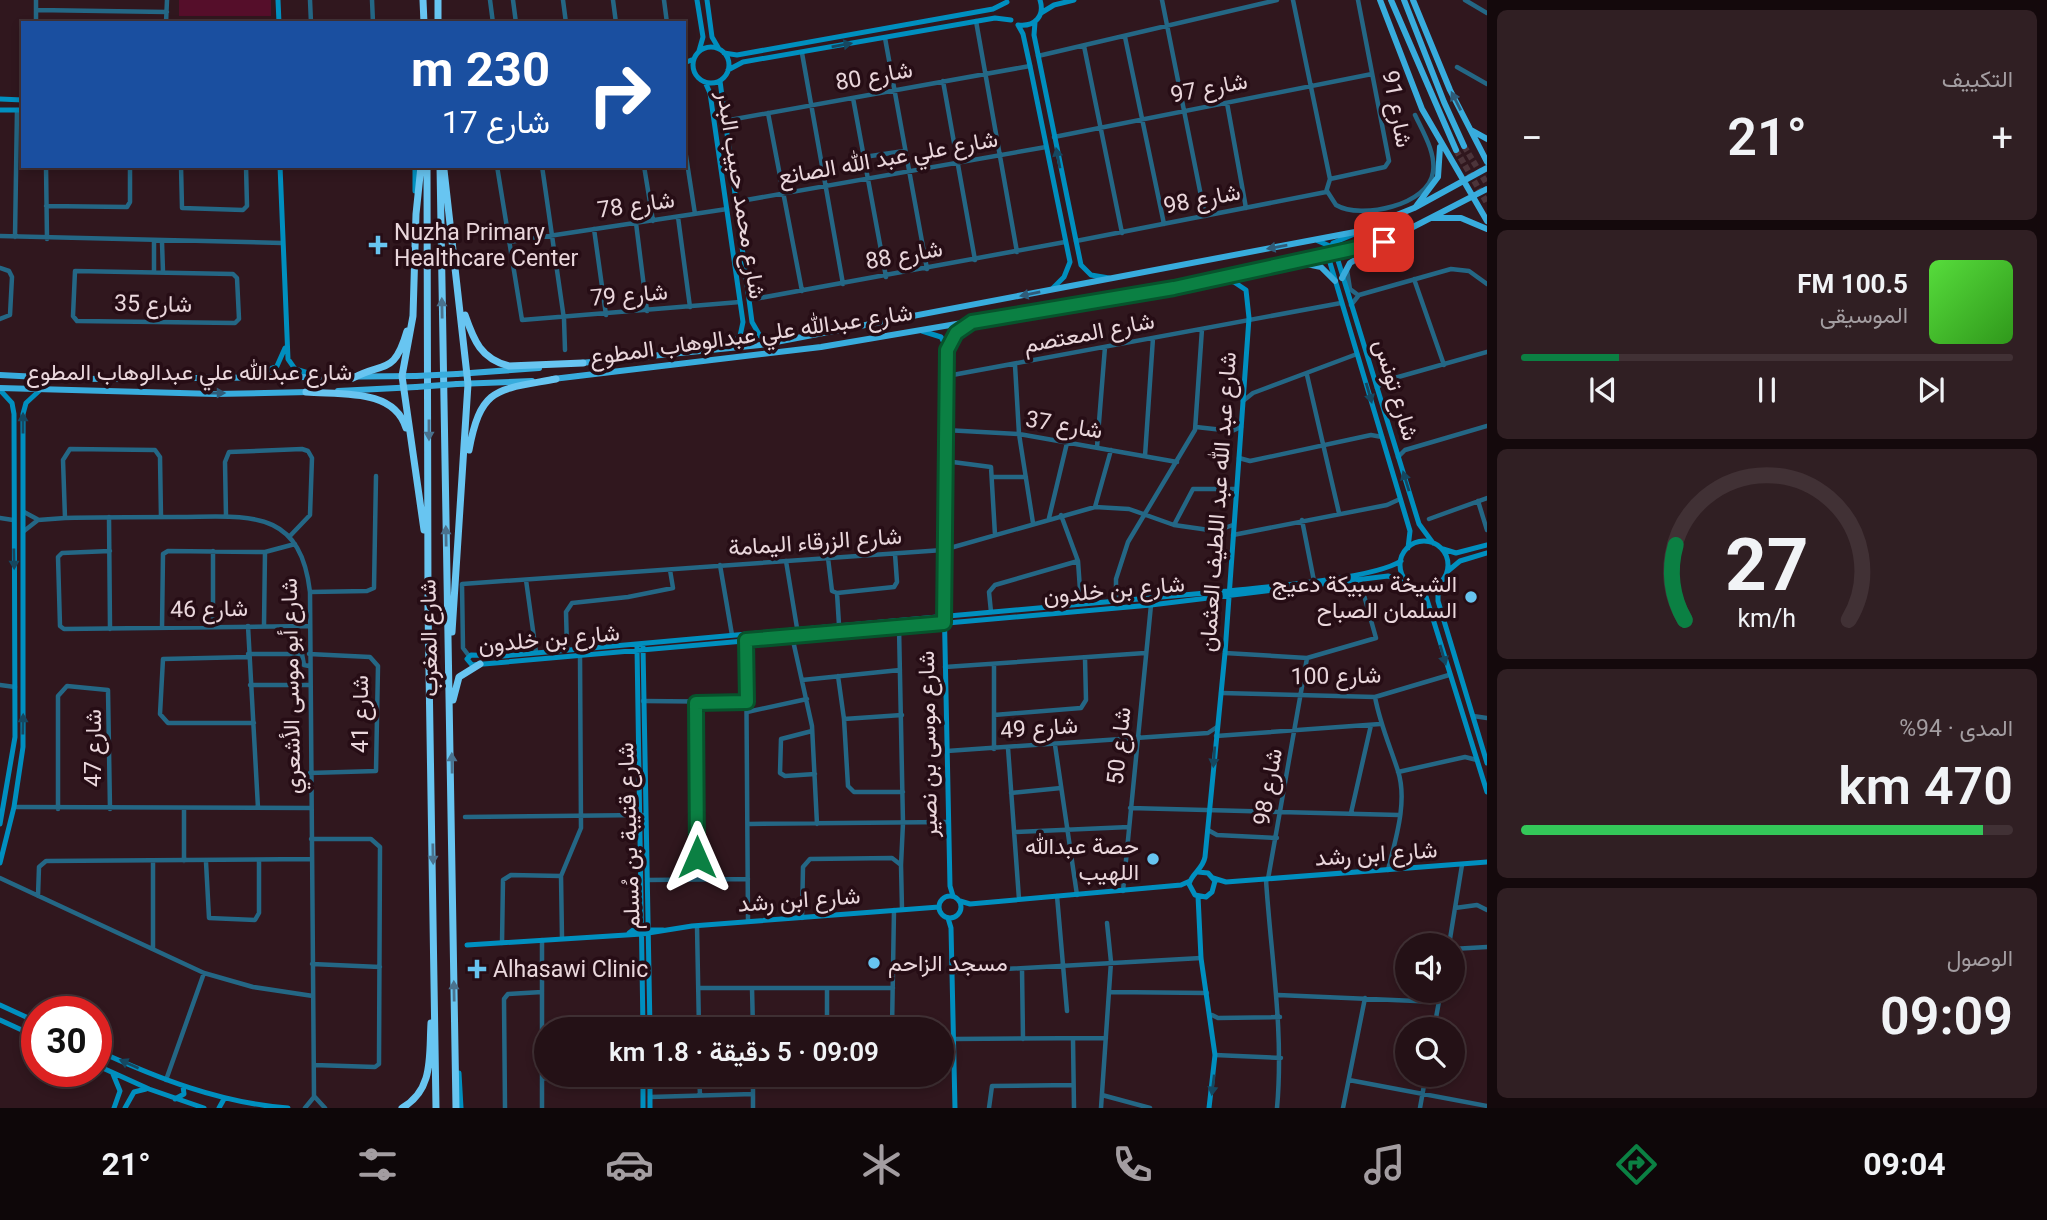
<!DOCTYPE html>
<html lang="ar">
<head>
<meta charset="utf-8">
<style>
  :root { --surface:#241116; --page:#301f23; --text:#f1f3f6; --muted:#a39da1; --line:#413135; --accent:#0b8043 }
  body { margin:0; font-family:Roboto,Vazirmatn,sans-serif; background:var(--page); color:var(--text); direction:rtl; height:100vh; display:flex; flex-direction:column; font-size:26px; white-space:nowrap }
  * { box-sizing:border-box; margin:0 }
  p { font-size:23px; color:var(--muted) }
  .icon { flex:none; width:38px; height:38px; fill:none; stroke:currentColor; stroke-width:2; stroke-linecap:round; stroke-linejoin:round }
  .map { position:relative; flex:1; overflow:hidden; direction:ltr }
  .drawer { display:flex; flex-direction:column; gap:10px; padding:10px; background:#14090c; width:560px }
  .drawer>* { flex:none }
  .top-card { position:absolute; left:21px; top:21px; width:665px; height:147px; border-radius:0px; box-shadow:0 4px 10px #0003,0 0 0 2px var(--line); direction:rtl; background:#1a4fa0; color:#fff; overflow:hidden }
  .tools { position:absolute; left:1395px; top:933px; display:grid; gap:14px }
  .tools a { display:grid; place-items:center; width:70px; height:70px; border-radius:50%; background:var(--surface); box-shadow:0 4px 10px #0003,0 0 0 2px var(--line); font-size:35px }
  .speed { position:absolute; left:21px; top:996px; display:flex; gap:14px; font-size:35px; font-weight:700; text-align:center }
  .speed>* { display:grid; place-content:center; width:91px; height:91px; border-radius:50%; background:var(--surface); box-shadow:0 4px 10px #0003,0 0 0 2px var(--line); line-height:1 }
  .speed .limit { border:10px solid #d22; background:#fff; color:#111 }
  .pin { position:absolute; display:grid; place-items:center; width:60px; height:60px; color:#fff; margin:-30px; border-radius:14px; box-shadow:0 4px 10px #0006 }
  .me { position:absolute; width:77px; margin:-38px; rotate:0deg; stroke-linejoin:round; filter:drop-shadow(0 0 5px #0008) }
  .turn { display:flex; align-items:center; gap:24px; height:147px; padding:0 21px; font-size:32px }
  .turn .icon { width:91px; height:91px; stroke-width:2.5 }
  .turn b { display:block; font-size:49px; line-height:60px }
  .big { font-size:52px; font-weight:600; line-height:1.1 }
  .drawer .tile { flex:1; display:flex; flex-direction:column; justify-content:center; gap:10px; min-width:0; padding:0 24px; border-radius:10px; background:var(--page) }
  .drawer .dial { align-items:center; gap:0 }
  .dial svg { height:182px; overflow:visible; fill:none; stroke:var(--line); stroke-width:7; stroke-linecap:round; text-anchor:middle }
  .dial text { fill:var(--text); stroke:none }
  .song { display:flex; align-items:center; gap:21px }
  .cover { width:84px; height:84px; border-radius:10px; background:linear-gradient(135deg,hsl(110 70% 55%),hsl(110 70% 35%)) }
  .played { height:7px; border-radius:4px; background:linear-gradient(90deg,var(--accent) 20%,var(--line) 20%) }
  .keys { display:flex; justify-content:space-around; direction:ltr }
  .heat { display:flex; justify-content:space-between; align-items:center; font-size:38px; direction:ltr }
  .charge { height:10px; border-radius:5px; background:linear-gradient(90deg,#34c759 94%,var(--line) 0) }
  .trip { position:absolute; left:534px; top:1017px; width:420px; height:70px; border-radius:35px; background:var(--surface); box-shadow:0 4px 10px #0003,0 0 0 2px var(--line); font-weight:600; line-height:70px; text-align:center; direction:rtl }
  .tab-bar { display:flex; height:112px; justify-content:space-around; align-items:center; background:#0e0709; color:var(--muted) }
  .tab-bar .icon { width:49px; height:49px }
  .tab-bar .current { color:var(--accent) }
  .tab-bar b { font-size:32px; color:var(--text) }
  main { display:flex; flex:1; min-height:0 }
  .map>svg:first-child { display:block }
  .green { fill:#550e2a }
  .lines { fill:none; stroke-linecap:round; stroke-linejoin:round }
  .primary-tunnel { stroke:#4c343a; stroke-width:6; stroke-dasharray:6 3; stroke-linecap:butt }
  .street { stroke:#246785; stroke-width:4.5 }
  .secondary { stroke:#008fbf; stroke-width:5 }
  .primary { stroke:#38acdd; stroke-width:6 }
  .highway { stroke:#68c5f1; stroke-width:7 }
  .primary-bridge { stroke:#38acdd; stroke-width:6 }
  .oneway { fill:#154861 }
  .oneway2 { fill:#2f5c79 }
  .oneway3 { fill:#4a728e }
  .route-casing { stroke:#07532c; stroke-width:18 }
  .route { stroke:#0b8043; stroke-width:12 }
  .poi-dot { fill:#67c4f0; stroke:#260d15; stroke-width:2.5 }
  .labels { text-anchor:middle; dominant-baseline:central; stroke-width:7; stroke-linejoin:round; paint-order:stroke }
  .street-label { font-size:23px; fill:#ead7dc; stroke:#260d15 }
  .poi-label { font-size:23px; fill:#ead7dc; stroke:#260d15; text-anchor:start }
</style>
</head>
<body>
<main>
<section class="drawer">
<div class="tile"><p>التكييف</p>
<div class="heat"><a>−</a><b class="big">21°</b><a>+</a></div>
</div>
<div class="tile">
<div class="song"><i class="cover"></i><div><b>100.5 FM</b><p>الموسيقى</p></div></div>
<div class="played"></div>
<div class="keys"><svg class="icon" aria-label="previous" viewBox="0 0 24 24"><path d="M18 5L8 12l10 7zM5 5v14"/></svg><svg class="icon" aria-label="pause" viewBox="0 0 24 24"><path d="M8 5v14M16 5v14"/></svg><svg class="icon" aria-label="next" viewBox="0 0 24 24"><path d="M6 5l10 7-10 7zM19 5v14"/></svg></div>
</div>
<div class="tile dial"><svg viewBox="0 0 100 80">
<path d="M14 69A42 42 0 1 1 86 69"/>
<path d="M14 69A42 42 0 0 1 10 36" stroke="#0b8043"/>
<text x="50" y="56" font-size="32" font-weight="700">27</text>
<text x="50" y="72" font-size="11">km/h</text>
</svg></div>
<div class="tile"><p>المدى · 94%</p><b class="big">470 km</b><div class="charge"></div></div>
<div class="tile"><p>الوصول</p><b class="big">09:09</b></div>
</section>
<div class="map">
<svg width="1487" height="1108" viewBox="0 0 1487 1108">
  <rect width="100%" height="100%" fill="#30171e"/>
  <path class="green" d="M179 0H271V16H179Z"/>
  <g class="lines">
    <path class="primary-tunnel" d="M1464 146 1487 184
      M1456 150 1487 203"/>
    <path class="street" d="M310 0 311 23
      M372 0 373 23
      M490 0 493 23
      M513 0 516 23
      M563 0 566 23
      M613 0 616 23
      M664 0 667 23
      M1162 0 1205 216
      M1465 0 1487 13
      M36 10 167 12
      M976 21 1017 252
      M36 23V0
      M166 23 167 0
      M1125 37 1164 224
      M885 38 927 269
      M1084 46 1122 233
      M802 53 843 284
      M1038 56 1277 0
      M1457 67 1487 84
      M943 81 975 260
      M853 98 886 277
      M1227 103 1246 208
      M768 113 802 291
      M724 121 1030 66
      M1054 137 1372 74
      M684 143 695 214
      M864 157 904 151
      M46 166 47 239
      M181 166 182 208 243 210 247 206 246 166
      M497 166 522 320 740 302
      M542 166 564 319 565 350
      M644 166 653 221
      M1330 179 1385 167 1389 161 1358 0
      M1327 191 1336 205C1361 220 1429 205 1433 172 1436 153 1423 132 1415 115
      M735 202 1046 147
      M46 206 127 207 130 202V166
      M678 217 690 307
      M636 223 647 311
      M594 229 606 315
      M0 236 282 243
      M15 237 17 110
      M1076 241 1326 192 1330 179 1293 0
      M162 242 163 272
      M509 242 727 209
      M0 268 9 271 12 277 10 315 0 319
      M1347 270 1350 289 1358 295
      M75 271 233 274 237 278 239 319 235 323 77 321 73 316Z
      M154 272V241
      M1414 279 1444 365
      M749 300 1065 242
      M1351 305 1359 295 1451 269 1469 271 1487 284
      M1015 365 1019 434 1033 523
      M1307 375 1339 513
      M947 376 1341 303
      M1377 388 1384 381 1487 352
      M1243 401 1253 393 1357 354
      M1196 427 1232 431 1241 427
      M945 430 1019 434 1177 462
      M1097 447 1105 347
      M1145 456 1153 338
      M1398 457 1405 450 1487 426
      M1239 458 1250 461 1371 435 1382 437
      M945 461 991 467 995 535
      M992 477H1026
      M1478 501 1487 530
      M1095 507 1111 450
      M24 512 37 519
      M1061 515 1078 561 1081 604
      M226 516 225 462 229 452 302 449 308 451 312 458 310 515 289 537
      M109 517 110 629
      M0 518 13 520
      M65 518 63 460 70 449 155 450 160 457 161 517
      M1049 518 1067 443
      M1429 519 1487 498
      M1302 520 1314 581
      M1174 525 1193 489H1236
      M24 531 38 520 65 518C102 517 140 517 178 517 246 517 300 506 310 592L314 1096 325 1108
      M1233 535 1387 505 1400 499
      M110 551 62 553 58 557 60 626 64 629 309 626
      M213 551V627
      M828 558 832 591 837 593
      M786 561 797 628
      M720 565 732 635
      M526 580 536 652
      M310 592 367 591 374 588 376 476
      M837 593 894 587 897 582 895 554
      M837 593 839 625
      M1116 601V579L1128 542 1195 430 1202 329
      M991 612 989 592 995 585 1078 561
      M264 625 265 552
      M248 626 258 808
      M899 627 903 823 901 865
      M162 628 163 554 168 551 265 552 295 544
      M792 636 812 726 817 824
      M746 640 748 921
      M567 649 566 612 572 603 628 597 673 588 670 570
      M1225 653 1307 658 1376 638 1360 581
      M248 654H302L304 665 309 666
      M309 654 370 657 378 666 376 771 310 773
      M469 656 463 648 462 584 943 550 1095 507 1129 509 1174 525 1216 531 1233 525
      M248 657 163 659 160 714 168 723H254
      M945 667 1145 653
      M838 676 844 719 848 786 854 792H903
      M802 680 900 670
      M0 685 15 687
      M250 685H310
      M1221 693 1375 697 1449 675
      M1375 697C1380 724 1390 746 1398 771 1408 802 1395 841 1388 870
      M643 701 747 702
      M696 703 697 879
      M747 712 807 699
      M994 715 1081 708 1086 700 1085 658
      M1473 716 1487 718
      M844 719 902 715
      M812 731 781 739 780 773 785 776 815 774
      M1216 736 1380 724
      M1055 745 1077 895
      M1008 748 1019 899
      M994 749V666
      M947 751 1208 733 1217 727
      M1398 772 1465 757 1477 760
      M1011 793 1061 788
      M14 807 311 808
      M184 808V861
      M1130 808 1399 815
      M58 809V696L67 686 108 690 110 809
      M1351 813 1371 725
      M465 817 643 815
      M748 824 947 822
      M1208 830 1217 835 1277 838
      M1014 832 1129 827
      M311 839H371L380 847 379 1064 375 1067 314 1065
      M206 862 209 918 255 920 259 913V861
      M0 878 204 973 253 987 313 996
      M1268 879 1307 658
      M647 880 748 879
      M1266 880C1271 957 1284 1031 1277 1108
      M1123 891 1151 605
      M38 896 39 867 46 861 311 859
      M1057 896 1067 1011
      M1455 908 1477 905 1487 910
      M802 918 803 867 810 859 892 858 901 865 902 909
      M697 926 699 1029
      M562 938 561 876 581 828 580 654
      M502 943 503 880 511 875 561 876
      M1449 945 1462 865
      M153 949V862
      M1452 949 1487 947
      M312 964 380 967
      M1022 969 1023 1039
      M952 972 1201 958
      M699 988H893
      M752 988 753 1029
      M827 989V1029
      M1110 992 1207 993
      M1278 995 1439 1002
      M1212 1015 1218 1018 1280 1017
      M892 1029 894 910
      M1434 1029 1441 990
      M954 1039 1106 1038
      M1073 1039 1074 1108
      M1215 1055 1281 1058
      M699 1074 700 1095
      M542 1078 643 1082
      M166 1080 204 973
      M1349 1080 1487 1106
      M1102 1095 1150 1108
      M650 1097 753 1094
      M305 1108 314 1097
      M505 1108 504 999 508 994 542 992
      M542 1108V940
      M753 1108V1074
      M989 1108 992 1086 1073 1085
      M1101 1108 1111 962 1107 923
      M1343 1108 1365 998
      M1420 1108 1426 1074"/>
    <path class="secondary" d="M278 0 279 23
      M697 0 703 37 699 51
      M707 0 712 37 719 49
      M1041 13 1054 5 1074 0
      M1035 22 1034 35 1081 265 1091 275 1109 278
      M1018 25 1023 34 1030 66 1070 262 1064 277 1052 289
      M1018 25C1035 27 1045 16 1040 0
      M693 65a18 18 0 1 1 36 0a18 18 0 1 1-36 0Z
      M724 53 737 55 993 9 1007 2
      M684 63 694 59
      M728 70 743 62 995 18 1011 20
      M720 81 752 322 760 336 770 343
      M705 82 710 93 743 322 740 336 726 348
      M0 99 23 100
      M0 110H23
      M280 166 288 359 295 369 315 375
      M415 166V191
      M1364 230 1333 243 1328 256 1410 531 1408 548
      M1318 241 1330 246 1336 254 1419 524 1433 543
      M922 331 941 337 947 348
      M257 375 277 366 285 348
      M0 390 12 403 14 414 15 737 0 824
      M1400 565a24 24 0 1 1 48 0a24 24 0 1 1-48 0Z
      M1443 549 1456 553 1487 545
      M1401 561C1373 579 1266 587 1228 591L503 656 471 655 467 659 472 665 1151 605 1388 576 1406 581
      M1448 571 1460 561 1487 553
      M1438 585V601L1487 763
      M1424 590 1487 792
      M637 647 643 1029
      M643 647 650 1029
      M0 863 14 807 23 747V414L26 403 39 391
      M1198 872 1208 873 1215 881 1212 892 1206 897 1195 895 1189 884C1192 873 1203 869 1205 857L1225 653 1249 318 1246 290 1234 282 1220 278
      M1213 878 1226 882 1487 862
      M939 907a11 11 0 1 1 22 0a11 11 0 1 1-22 0Z
      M953 896 950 886 943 550 947 350 956 333 972 322
      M1198 896 1201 958 1215 1055 1209 1108
      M960 901 970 904 1181 885 1190 881
      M948 918 951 928 955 1108
      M629 933 633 930H663
      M467 945 642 934 692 926 939 907
      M0 1005 37 1022
      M0 1020 37 1037
      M96 1050C157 1078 220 1103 288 1108
      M96 1065 149 1089 204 1108
      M459 1073 461 1108
      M113 1074 120 1091 114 1108
      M175 1099 184 1094 183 1086
      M125 1108 134 1092 146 1089
      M219 1108 224 1099
      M643 1108V1074
      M650 1108V1074"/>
    <path class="primary" d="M1380 0 1422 109 1487 221
      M1391 0 1456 150
      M1404 0 1444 102 1464 146
      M1413 0 1450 90 1487 162
      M1471 130 1487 139
      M1417 205 1438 177 1440 147
      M1433 218H1461L1487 229
      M1302 263 1321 267 1335 281
      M1342 278 1350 263 1384 242
      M581 363 760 345 1355 232 1414 208 1487 168
      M457 374 539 368
      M0 375 77 379 416 376
      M553 379 821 347 1174 287 1384 242 1487 189
      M457 384 532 381
      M0 388 215 394 309 392
      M338 391 416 387"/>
    <path class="highway" d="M423 0 424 23
      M438 0V23
      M421 166 416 214 413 316 402 376 424 530
      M427 166 428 608 436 1108
      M440 166 456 1108
      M444 170 468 384 452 632
      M465 315C474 341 481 359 509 366L583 363
      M353 378C384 361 394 376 407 331
      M306 392C341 395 394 388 406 428
      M469 450C481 386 497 390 556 379
      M453 700 459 677 480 664
      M402 1108C434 1090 429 1056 431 1023"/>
    <path class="primary-bridge" d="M416 376 457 374
      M416 387 457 384"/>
  </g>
  <defs><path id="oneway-solid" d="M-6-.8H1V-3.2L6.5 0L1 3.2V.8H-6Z" transform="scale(1.75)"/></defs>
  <g class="oneway">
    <use href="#oneway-solid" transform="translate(842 45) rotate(-10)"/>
    <use href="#oneway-solid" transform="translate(1058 158) rotate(-101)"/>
    <use href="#oneway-solid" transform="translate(1369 393) rotate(74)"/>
    <use href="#oneway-solid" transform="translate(23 423) rotate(-90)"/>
    <use href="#oneway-solid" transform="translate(1406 481) rotate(-107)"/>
    <use href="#oneway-solid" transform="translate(14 559) rotate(89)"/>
    <use href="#oneway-solid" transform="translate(1443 655) rotate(74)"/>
    <use href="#oneway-solid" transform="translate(23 724) rotate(-89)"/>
    <use href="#oneway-solid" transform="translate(1214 757) rotate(94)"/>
    <use href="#oneway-solid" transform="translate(129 1064) rotate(-156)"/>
    <use href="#oneway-solid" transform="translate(1213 1085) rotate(97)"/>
  </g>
  <g class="oneway2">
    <use href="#oneway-solid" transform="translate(1456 101) rotate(-117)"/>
    <use href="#oneway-solid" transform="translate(1277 247) rotate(170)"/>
    <use href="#oneway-solid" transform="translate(1030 294) rotate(168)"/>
    <use href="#oneway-solid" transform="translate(215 393)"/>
  </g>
  <g class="oneway3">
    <use href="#oneway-solid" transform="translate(442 308) rotate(-91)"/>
    <use href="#oneway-solid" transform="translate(429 430) rotate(90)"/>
    <use href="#oneway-solid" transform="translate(446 536) rotate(-91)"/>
    <use href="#oneway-solid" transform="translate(452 763) rotate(-91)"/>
    <use href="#oneway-solid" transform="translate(433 854) rotate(89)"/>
    <use href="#oneway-solid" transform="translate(454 991) rotate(-91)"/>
  </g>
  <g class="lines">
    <defs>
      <path id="route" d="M697 857 696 703 747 702 746 640 944 623 947 350 956 333 972 322 1174 288 1384 242"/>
    </defs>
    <use href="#route" class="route-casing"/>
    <use href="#route" class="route"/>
  </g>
  <g class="poi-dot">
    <path d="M374.5 234.5h7v7h7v7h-7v7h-7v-7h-7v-7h7z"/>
    <circle cx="1471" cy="597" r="7"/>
    <circle cx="1153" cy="859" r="7"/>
    <circle cx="874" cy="963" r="7"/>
    <path d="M473.5 958.5h7v7h7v7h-7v7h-7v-7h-7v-7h7z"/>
  </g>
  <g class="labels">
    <g class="street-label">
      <text transform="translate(874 76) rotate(-10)">شارع 80</text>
      <text transform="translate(1209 88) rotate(-11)">شارع 97</text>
      <text transform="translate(1397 109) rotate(79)">شارع 91</text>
      <text transform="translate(888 158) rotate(-10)">شارع علي عبد الله الصانع</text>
      <text transform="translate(741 195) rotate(81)">شارع محمد حبيب البدر</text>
      <text transform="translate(1202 199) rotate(-11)">شارع 98</text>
      <text transform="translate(636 205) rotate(-8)">شارع 78</text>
      <text transform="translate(904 255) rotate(-10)">شارع 88</text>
      <text transform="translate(629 295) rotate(-5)">شارع 79</text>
      <text transform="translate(153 304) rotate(1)">شارع 35</text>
      <text transform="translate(1089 333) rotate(-11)">شارع المعتصم</text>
      <text transform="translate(751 335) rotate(-8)">شارع عبدالله علي عبدالوهاب المطوع</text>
      <text x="189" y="372">شارع عبدالله علي عبدالوهاب المطوع</text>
      <text transform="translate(1396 390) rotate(73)">شارع تونس</text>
      <text transform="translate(1064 425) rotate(9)">شارع 37</text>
      <text transform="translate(1218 502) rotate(-86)">شارع عبد الله عبد اللطيف العثمان</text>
      <text transform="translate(815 542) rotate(-4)">شارع الزرقاء اليمامة</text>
      <text transform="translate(1114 590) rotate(-5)">شارع بن خلدون</text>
      <text transform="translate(209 609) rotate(-1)">شارع 46</text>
      <text transform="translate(429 638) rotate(-91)">شارع المغرب</text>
      <text transform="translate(549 639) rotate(-5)">شارع بن خلدون</text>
      <text transform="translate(1336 676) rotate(-1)">شارع 100</text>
      <text transform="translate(291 686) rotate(-91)">شارع أبو موسى الأشعري</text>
      <text transform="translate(360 714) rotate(-90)">شارع 41</text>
      <text transform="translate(1039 728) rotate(-4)">شارع 49</text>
      <text transform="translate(928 744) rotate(-91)">شارع موسى بن نصير</text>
      <text transform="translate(1119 746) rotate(-84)">شارع 50</text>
      <text transform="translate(93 748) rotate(-90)">شارع 47</text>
      <text transform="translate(1268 787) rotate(-80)">شارع 98</text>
      <text transform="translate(629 836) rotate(-92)">شارع قتيبة بن مُسلم</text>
      <text transform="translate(1376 854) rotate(-4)">شارع ابن رشد</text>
      <text transform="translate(799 900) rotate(-4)">شارع ابن رشد</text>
    </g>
    <g class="poi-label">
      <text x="394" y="232">Nuzha Primary<tspan x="394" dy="26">Healthcare Center</tspan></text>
      <text x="1457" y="584" text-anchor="end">الشيخة سبيكة دعيج<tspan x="1457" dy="26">السلمان الصباح</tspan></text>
      <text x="1139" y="846" text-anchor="end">حصة عبدالله<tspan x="1139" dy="26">اللهيب</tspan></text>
      <text x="888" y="963">مسجد الزاحم</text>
      <text x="493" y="969">Alhasawi Clinic</text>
    </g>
  </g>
</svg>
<div class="tools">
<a><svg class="icon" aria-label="sound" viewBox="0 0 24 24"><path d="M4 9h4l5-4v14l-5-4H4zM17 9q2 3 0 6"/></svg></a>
<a><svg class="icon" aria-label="search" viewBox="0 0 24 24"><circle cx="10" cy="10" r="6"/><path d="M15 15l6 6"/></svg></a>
</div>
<div class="speed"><div class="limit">30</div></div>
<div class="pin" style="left:1384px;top:242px;background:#d93025"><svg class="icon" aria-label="arrive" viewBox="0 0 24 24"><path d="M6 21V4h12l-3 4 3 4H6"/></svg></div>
<svg class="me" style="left:697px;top:857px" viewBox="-20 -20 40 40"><path d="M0-17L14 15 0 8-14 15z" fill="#0b8043" stroke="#fff" stroke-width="4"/></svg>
<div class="trip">09:09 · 5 دقيقة · 1.8 km</div>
<div class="top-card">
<div class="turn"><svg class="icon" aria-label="right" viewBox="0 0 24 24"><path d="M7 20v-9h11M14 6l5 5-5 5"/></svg><div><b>230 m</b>شارع 17</div></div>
</div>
</div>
</main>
<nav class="tab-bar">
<b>09:04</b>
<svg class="icon current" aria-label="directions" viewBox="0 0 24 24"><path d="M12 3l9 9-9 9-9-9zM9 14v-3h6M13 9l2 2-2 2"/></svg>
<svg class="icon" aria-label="music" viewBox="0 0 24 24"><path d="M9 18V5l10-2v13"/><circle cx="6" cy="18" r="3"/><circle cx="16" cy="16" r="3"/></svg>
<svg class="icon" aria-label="phone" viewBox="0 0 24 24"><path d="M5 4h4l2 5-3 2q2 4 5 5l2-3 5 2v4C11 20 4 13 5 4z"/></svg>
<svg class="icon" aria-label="climate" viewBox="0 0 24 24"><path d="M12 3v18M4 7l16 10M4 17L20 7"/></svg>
<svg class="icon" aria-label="car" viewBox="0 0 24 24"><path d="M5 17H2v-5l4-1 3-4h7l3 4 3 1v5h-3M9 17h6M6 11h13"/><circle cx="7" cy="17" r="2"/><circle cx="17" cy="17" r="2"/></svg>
<svg class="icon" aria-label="filters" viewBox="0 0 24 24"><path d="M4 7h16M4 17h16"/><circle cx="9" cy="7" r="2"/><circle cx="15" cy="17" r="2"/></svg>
<b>21°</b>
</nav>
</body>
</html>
